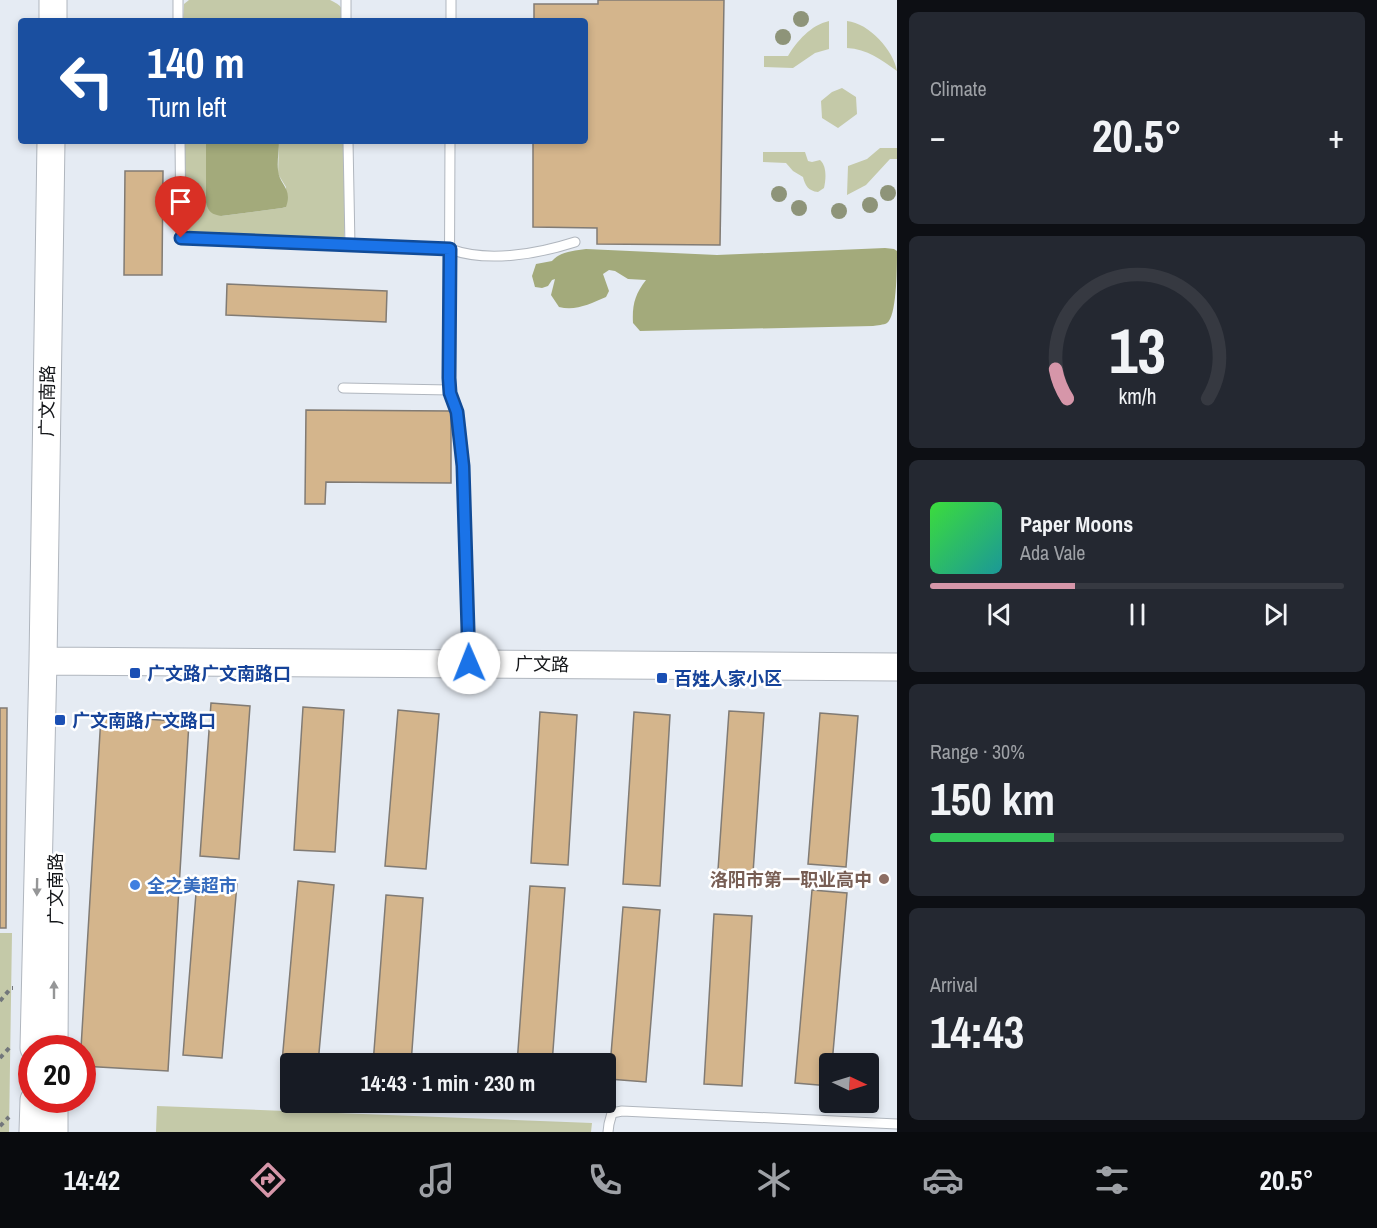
<!DOCTYPE html>
<html lang="en">
<head>
<meta charset="utf-8">
<style>
  :root { --surface:#171b24; --page:#242831; --text:#f1f3f6; --muted:#9ea1a6; --line:#363941; --accent:#d696a9 }
  body { margin:0; font-family:"Archivo Narrow","Noto Sans SC",sans-serif; background:var(--page); color:var(--text); height:100vh; display:flex; flex-direction:column; font-size:22px; white-space:nowrap }
  * { box-sizing:border-box; margin:0 }
  p { font-size:20px; color:var(--muted) }
  .icon { flex:none; width:33px; height:33px; fill:none; stroke:currentColor; stroke-width:2; stroke-linecap:round; stroke-linejoin:round }
  .map { position:relative; flex:1; overflow:hidden }
  .drawer { display:flex; flex-direction:column; gap:12px; padding:12px; background:#0d0f14; width:480px }
  .drawer>* { flex:none }
  .guide { position:absolute; left:18px; top:18px; width:570px; height:126px; border-radius:6px; box-shadow:0 3px 9px #0003; background:#1a4fa0; color:#fff; overflow:hidden }
  .needle { width:39px; rotate:94deg }
  .controls { position:absolute; left:819px; top:1053px; display:grid; gap:12px }
  .controls a { display:grid; place-items:center; width:60px; height:60px; border-radius:6px; background:var(--surface); box-shadow:0 3px 9px #0003; font-size:30px }
  .speed { position:absolute; left:18px; top:1035px; display:flex; gap:12px; font-size:30px; font-weight:700; text-align:center }
  .speed>* { display:grid; place-content:center; width:78px; height:78px; border-radius:50%; background:var(--surface); box-shadow:0 3px 9px #0003; line-height:1 }
  .speed .limit { border:9px solid #d22; background:#fff; color:#111 }
  .pin { position:absolute; display:grid; place-items:center; width:51px; height:51px; color:#fff; margin:-62px -26px; border-radius:50% 50% 50% 0; rotate:-45deg; box-shadow:0 0 6px #0007 }
  .pin .icon { rotate:45deg }
  .me { position:absolute; width:66px; margin:-33px; rotate:359deg; stroke-linejoin:round; filter:drop-shadow(0 0 4px #0008) }
  .turn { display:flex; align-items:center; gap:21px; height:126px; padding:0 30px; font-size:27px }
  .turn .icon { width:78px; height:78px; stroke-width:2.5 }
  .turn b { display:block; font-size:42px; line-height:51px }
  .big { font-size:45px; font-weight:700; line-height:1.1 }
  .drawer .widget { flex:1; display:flex; flex-direction:column; justify-content:center; gap:9px; min-width:0; padding:0 21px; border-radius:9px; background:var(--page) }
  .drawer .dial { align-items:center; gap:0 }
  .dial svg { height:156px; overflow:visible; fill:none; stroke:var(--line); stroke-width:7; stroke-linecap:round; text-anchor:middle }
  .dial text { fill:var(--text); stroke:none }
  .song { display:flex; align-items:center; gap:18px }
  .cover { width:72px; height:72px; border-radius:9px; background:linear-gradient(135deg,hsl(120 70% 55%),hsl(180 70% 35%)) }
  .played { height:6px; border-radius:3px; background:linear-gradient(90deg,var(--accent) 35%,var(--line) 35%) }
  .keys { display:flex; justify-content:space-around; direction:ltr }
  .heat { display:flex; justify-content:space-between; align-items:center; font-size:33px; direction:ltr }
  .charge { height:9px; border-radius:4px; background:linear-gradient(90deg,#34c759 30%,var(--line) 0) }
  .trip { position:absolute; left:280px; top:1053px; width:336px; height:60px; border-radius:6px; background:var(--surface); box-shadow:0 3px 9px #0003; font-weight:700; line-height:60px; text-align:center }
  .tab-bar { display:flex; height:96px; justify-content:space-around; align-items:center; background:#090b0e; color:var(--muted) }
  .tab-bar .icon { width:42px; height:42px }
  .tab-bar .selected { color:var(--accent) }
  .tab-bar b { font-size:27px; color:var(--text) }
  main { display:flex; flex:1; min-height:0 }
  .map>svg:first-child { display:block }
  .green { fill:#c4c9a8 }
  .forest { fill:#a3aa7b }
  .building { fill:#d4b58c; stroke:#817b74; stroke-width:1.5 }
  .lines { fill:none; stroke-linecap:round; stroke-linejoin:round }
  .lane-casing { stroke:#b0b6be; stroke-width:11 }
  .secondary-casing { stroke:#b0b6be; stroke-width:29 }
  .path { stroke:#72767b; stroke-width:4; stroke-dasharray:4.5 4.5; stroke-linecap:butt }
  .lane { stroke:#fff; stroke-width:9 }
  .secondary { stroke:#fff; stroke-width:27 }
  .tree { fill:#8e9479 }
  .oneway { fill:#959697 }
  .route-casing { stroke:#114b97; stroke-width:15 }
  .route { stroke:#1a73e8; stroke-width:10 }
  .transit-dot { fill:#1a4fb4; stroke:#fff; stroke-width:2 }
  .education-dot { fill:#8d6e63; stroke:#fff; stroke-width:2 }
  .shop-dot { fill:#3f7fe0; stroke:#fff; stroke-width:2 }
  .labels { text-anchor:middle; dominant-baseline:central; stroke-width:5; stroke-linejoin:round; paint-order:stroke }
  .street-label { font-size:18px; fill:#131518; stroke:#fff }
  .transit-label { font-size:18px; font-weight:bold; fill:#164399; stroke:#fff; text-anchor:start }
  .education-label { font-size:18px; font-weight:bold; fill:#785e54; stroke:#fff; text-anchor:end }
  .shop-label { font-size:18px; font-weight:bold; fill:#366cbe; stroke:#fff; text-anchor:start }
</style>
</head>
<body>
<main>
<div class="map">
<svg width="897" height="1132" viewBox="0 0 897 1132">
  <rect width="100%" height="100%" fill="#e5ebf3"/>
  <path class="green" d="M189 0H330C342 6 343 7 343 21H274L273 20 183 21 184 4Z
    M829 21V49L815 53 793 68 764 67V56H788C797 41 811 25 829 21Z
    M847 21C869 23 894 51 897 71 882 60 867 49 847 48Z
    M842 88 856 97 857 114 838 128 822 118 821 101 832 92Z
    M185 141H206V203L221 216 282 208 286 207V187L278 174 279 141H344L345 227 344 237 340 241 193 234 188 230 185 223Z
    M880 148H897V159H890L866 185 847 195 848 166 867 159Z
    M763 152H805L808 161 812 162 820 160C827 166 826 179 824 188L818 192C808 191 805 185 803 177L793 171 786 163 763 162Z
    M0 933H12L9 1132H0Z
    M157 1106 592 1123 591 1132H156Z"/>
  <path class="forest" d="M206 141H279C279 151 277 161 278 170 279 185 293 188 286 207L282 208 221 216C212 214 209 213 206 203Z
    M885 248 894 249 897 251C897 265 897 317 887 323 884 325 877 325 873 326L640 331 633 323C632 305 635 294 646 280L628 279 615 271 609 270 603 274 609 291 606 297C590 304 576 311 559 307L551 295 555 279 552 280 548 286 542 288 535 287 532 276 536 264 552 261C561 251 574 251 586 249L717 255Z"/>
  <path class="building" d="M598 0H724L720 245 597 244V228L533 227V141H585V21H534V4H598Z
    M125 171H163L162 275H124Z
    M227 284 387 291 386 322 226 315Z
    M306 410 451 411V483L326 482 325 504H305Z
    M211 703 250 706 239 859 200 856Z
    M303 707 344 710 335 852 294 850Z
    M0 708H7L6 928H0Z
    M398 710 439 714 426 869 385 866Z
    M729 711 764 713 753 873 718 870Z
    M540 712 577 715 568 865 531 863Z
    M634 712 670 715 660 886 623 884Z
    M820 713 858 716 846 867 808 864Z
    M101 716 189 722 168 1071 82 1066V1048H81Z
    M197 881 237 884 222 1058 183 1055Z
    M298 881 334 885 318 1064 282 1062Z
    M530 886 565 888 552 1064H517Z
    M812 890 847 893 832 1064H830V1086L795 1083Z
    M386 895 423 898 411 1064H373Z
    M623 907 660 910 646 1082 609 1079Z
    M714 914 752 916 742 1086 704 1084Z"/>
  <g class="lines">
    <defs>
      <path id="lane" d="M178 0V21
        M346 0V21
        M451 21V0
        M180 141 181 238 450 249C487 263 538 254 575 242
        M348 141 350 246
        M450 141 449 378 450 393 457 412 463 466 469 662
        M343 388 450 390
        M608 1132 609 1124 612 1113 622 1111 897 1124"/>
      <path id="secondary" d="M53 21V0
        M43 661 897 667
        M34 1048 43 661 51 141
        M54 1048 55 888
        M33 1132 34 1100
        M54 1132V1100"/>
    </defs>
    <use href="#lane" class="lane-casing"/>
    <use href="#secondary" class="secondary-casing"/>
    <path class="path" d="M0 1001 11 988H13
      M0 1058 10 1047
      M0 1126 9 1117"/>
    <use href="#lane" class="lane"/>
    <use href="#secondary" class="secondary"/>
  </g>
  <g class="tree">
    <circle cx="801" cy="19" r="8"/>
    <circle cx="783" cy="37" r="8"/>
    <circle cx="888" cy="193" r="8"/>
    <circle cx="779" cy="194" r="8"/>
    <circle cx="870" cy="205" r="8"/>
    <circle cx="799" cy="208" r="8"/>
    <circle cx="839" cy="211" r="8"/>
  </g>
  <defs><path id="oneway-solid" d="M-6-.8H1V-3.2L6.5 0L1 3.2V.8H-6Z" transform="scale(1.5)"/></defs>
  <g class="oneway">
    <use href="#oneway-solid" transform="translate(37 887) rotate(91)"/>
    <use href="#oneway-solid" transform="translate(54 990) rotate(-90)"/>
  </g>
  <g class="lines">
    <defs>
      <path id="route" d="M181 238 450 249 449 378 450 393 457 412 463 466 469 663"/>
    </defs>
    <use href="#route" class="route-casing"/>
    <use href="#route" class="route"/>
  </g>
  <g class="transit-dot">
    <rect x="129" y="667" width="12" height="12" rx="3"/>
    <rect x="656" y="672" width="12" height="12" rx="3"/>
    <rect x="54" y="714" width="12" height="12" rx="3"/>
  </g>
  <circle class="education-dot" cx="884" cy="879" r="6"/>
  <circle class="shop-dot" cx="135" cy="885" r="6"/>
  <g class="labels">
    <g class="street-label">
      <text transform="translate(47 401) rotate(-89)">广文南路</text>
      <text transform="translate(542 664) rotate(1)">广文路</text>
      <text transform="translate(55 889) rotate(-90)">广文南路</text>
    </g>
    <g class="transit-label">
      <text x="147" y="673">广文路广文南路口</text>
      <text x="674" y="678">百姓人家小区</text>
      <text x="72" y="720">广文南路广文路口</text>
    </g>
    <g class="education-label">
      <text x="872" y="879">洛阳市第一职业高中</text>
    </g>
    <g class="shop-label">
      <text x="147" y="885">全之美超市</text>
    </g>
  </g>
</svg>
<div class="controls">
<a><svg class="needle" viewBox="-14 -14 28 28"><path d="M0-13l5 13h-10z" fill="#e53935"/><path d="M0 13l5-13h-10z" fill="#9ea1a6"/></svg></a>
</div>
<div class="speed"><div class="limit">20</div></div>
<div class="pin" style="left:181px;top:238px;background:#d93025"><svg class="icon" aria-label="arrive" viewBox="0 0 24 24"><path d="M6 21V4h12l-3 4 3 4H6"/></svg></div>
<svg class="me" style="left:469px;top:663px" viewBox="-20 -20 40 40"><circle r="19" fill="#fff"/><path d="M0-13L10 11 0 6-10 11z" fill="#1a73e8"/></svg>
<div class="trip">14:43 · 1 min · 230 m</div>
<div class="guide">
<div class="turn"><svg class="icon" aria-label="left" viewBox="0 0 24 24"><path d="M17 20v-9H6M10 6l-5 5 5 5"/></svg><div><b>140 m</b>Turn left</div></div>
</div>
</div>
<section class="drawer">
<div class="widget"><p>Climate</p>
<div class="heat"><a>−</a><b class="big">20.5°</b><a>+</a></div>
</div>
<div class="widget dial"><svg viewBox="0 0 100 80">
<path d="M14 69A42 42 0 1 1 86 69"/>
<path d="M14 69A42 42 0 0 1 8 54" stroke="#d696a9"/>
<text x="50" y="56" font-size="32" font-weight="700">13</text>
<text x="50" y="72" font-size="11">km/h</text>
</svg></div>
<div class="widget">
<div class="song"><i class="cover"></i><div><b>Paper Moons</b><p>Ada Vale</p></div></div>
<div class="played"></div>
<div class="keys"><svg class="icon" aria-label="previous" viewBox="0 0 24 24"><path d="M18 5L8 12l10 7zM5 5v14"/></svg><svg class="icon" aria-label="pause" viewBox="0 0 24 24"><path d="M8 5v14M16 5v14"/></svg><svg class="icon" aria-label="next" viewBox="0 0 24 24"><path d="M6 5l10 7-10 7zM19 5v14"/></svg></div>
</div>
<div class="widget"><p>Range · 30%</p><b class="big">150 km</b><div class="charge"></div></div>
<div class="widget"><p>Arrival</p><b class="big">14:43</b></div>
</section>
</main>
<nav class="tab-bar">
<b>14:42</b>
<svg class="icon selected" aria-label="directions" viewBox="0 0 24 24"><path d="M12 3l9 9-9 9-9-9zM9 14v-3h6M13 9l2 2-2 2"/></svg>
<svg class="icon" aria-label="music" viewBox="0 0 24 24"><path d="M9 18V5l10-2v13"/><circle cx="6" cy="18" r="3"/><circle cx="16" cy="16" r="3"/></svg>
<svg class="icon" aria-label="phone" viewBox="0 0 24 24"><path d="M5 4h4l2 5-3 2q2 4 5 5l2-3 5 2v4C11 20 4 13 5 4z"/></svg>
<svg class="icon" aria-label="climate" viewBox="0 0 24 24"><path d="M12 3v18M4 7l16 10M4 17L20 7"/></svg>
<svg class="icon" aria-label="car" viewBox="0 0 24 24"><path d="M5 17H2v-5l4-1 3-4h7l3 4 3 1v5h-3M9 17h6M6 11h13"/><circle cx="7" cy="17" r="2"/><circle cx="17" cy="17" r="2"/></svg>
<svg class="icon" aria-label="filters" viewBox="0 0 24 24"><path d="M4 7h16M4 17h16"/><circle cx="9" cy="7" r="2"/><circle cx="15" cy="17" r="2"/></svg>
<b>20.5°</b>
</nav>
</body>
</html>
